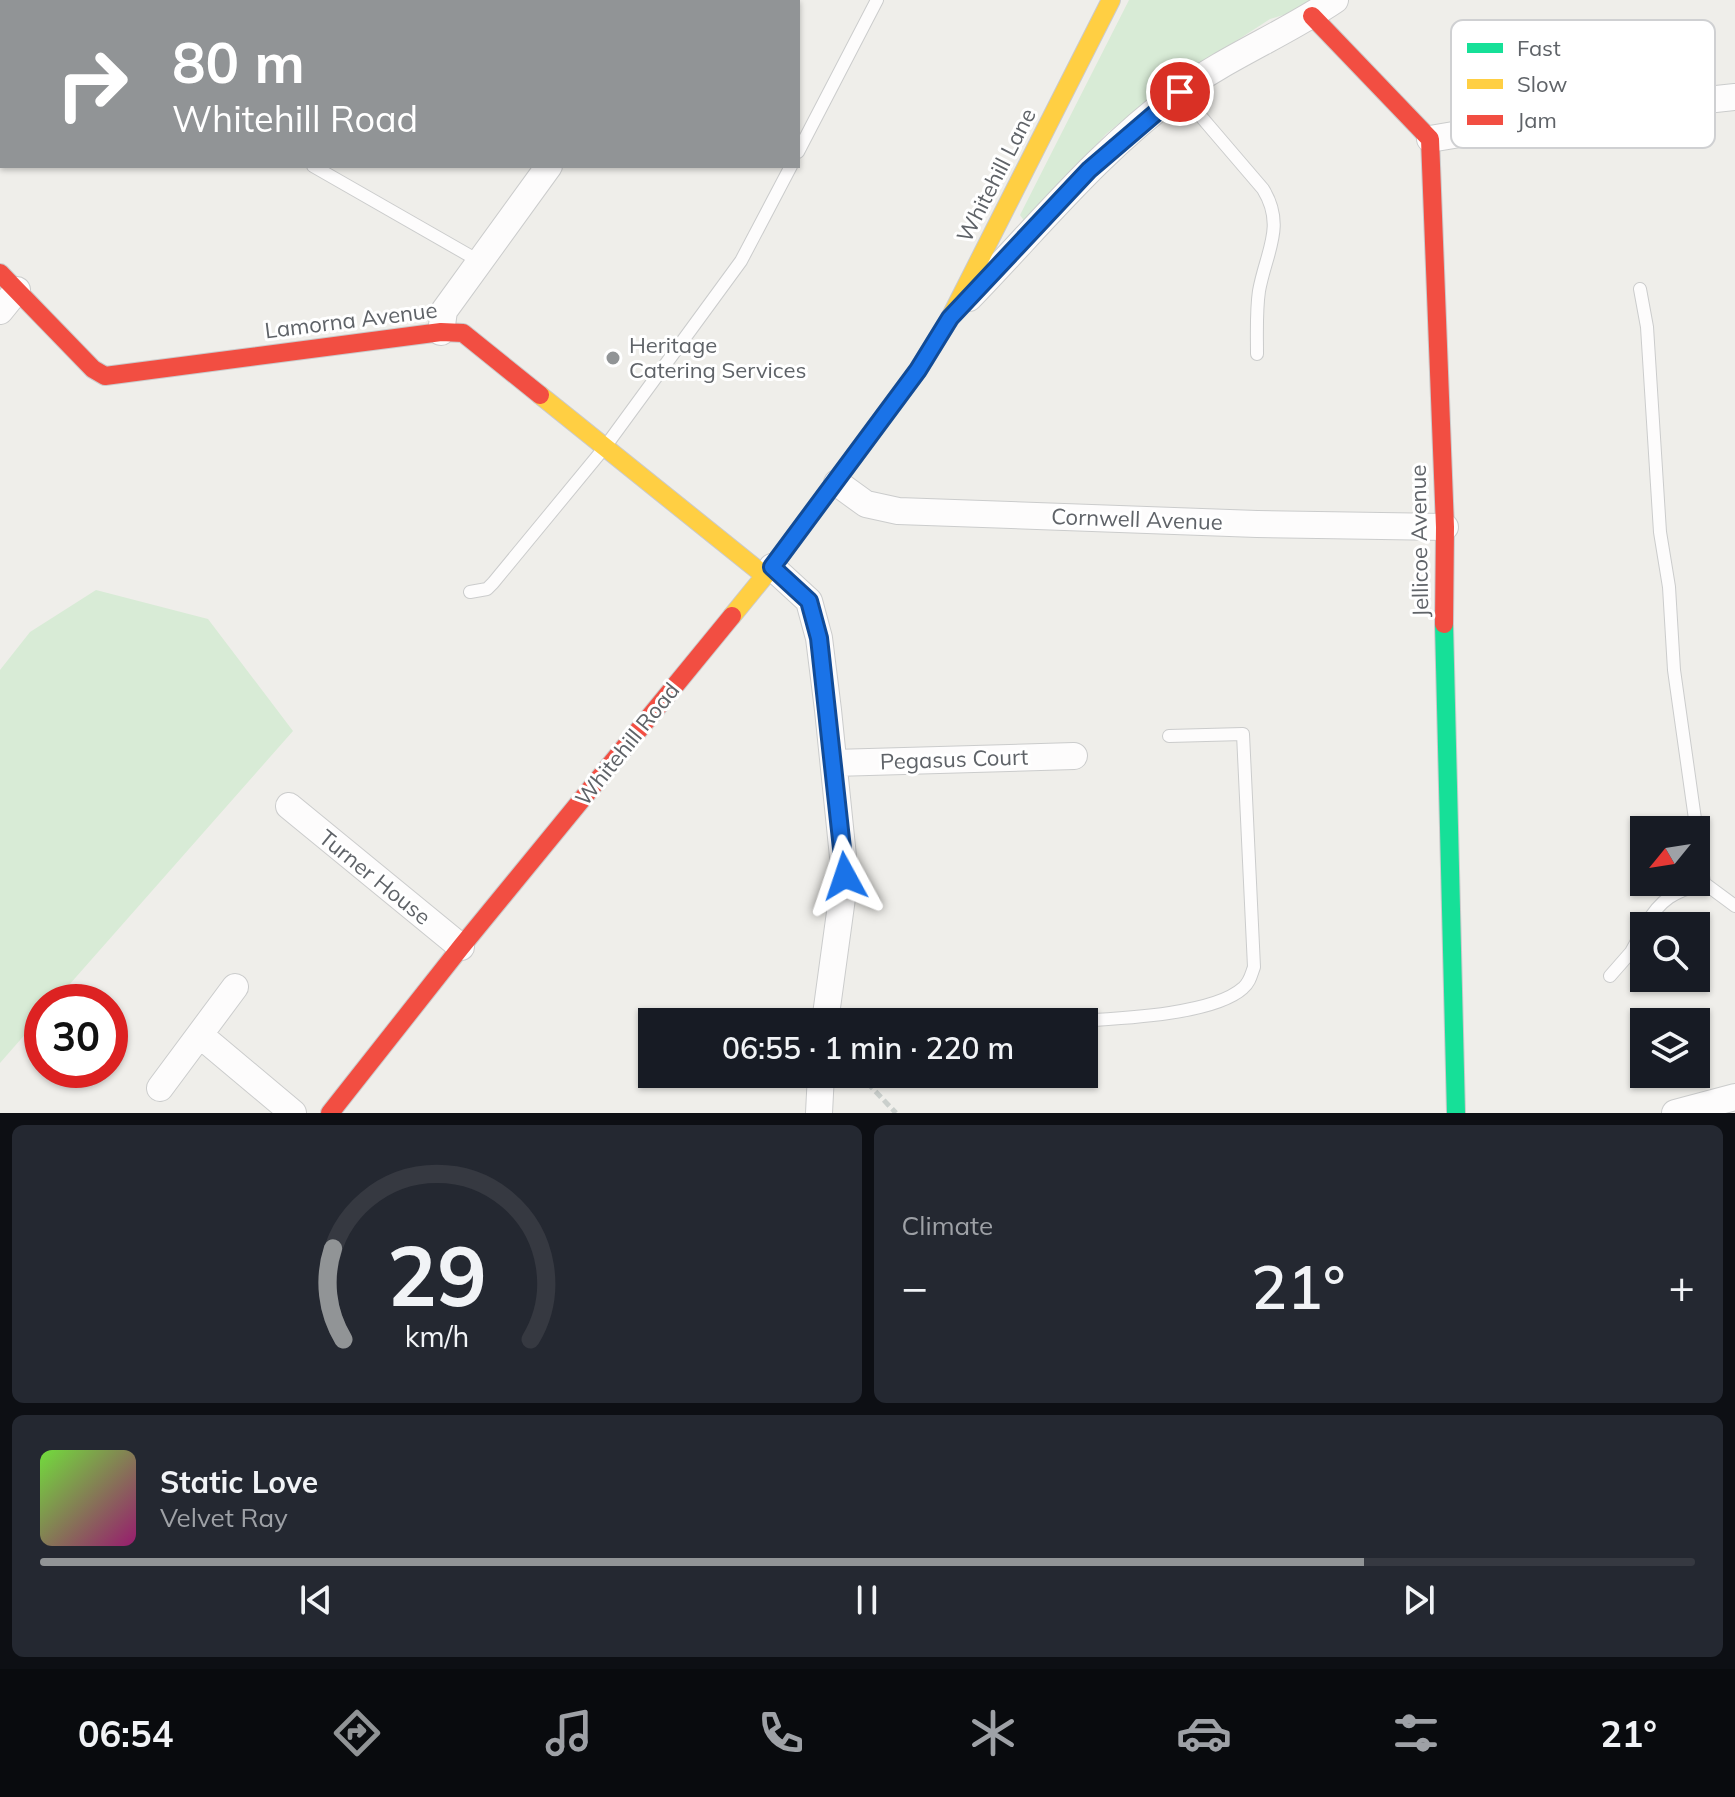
<!DOCTYPE html>
<html lang="en">
<head>
<meta charset="utf-8">
<style>
  :root { --surface:#171b24; --page:#242831; --text:#f1f3f6; --muted:#9ea1a6; --line:#363941; --accent:#919496 }
  body { margin:0; font-family:Mulish,sans-serif; background:var(--page); color:var(--text); height:100vh; display:flex; flex-direction:column; font-size:30px; white-space:nowrap }
  * { box-sizing:border-box; margin:0 }
  p { font-size:26px; color:var(--muted) }
  .icon { flex:none; width:44px; height:44px; fill:none; stroke:currentColor; stroke-width:2; stroke-linecap:round; stroke-linejoin:round }
  .map { position:relative; height:1113px; overflow:hidden }
  .panel { display:flex; flex-direction:column; gap:12px; padding:12px; background:#0d0f14; flex:1 }
  .panel>* { flex:none }
  .guide { position:absolute; left:0px; top:0px; width:800px; height:168px; box-shadow:0 2px 6px #0004; background:#919496; color:#fff; overflow:hidden }
  .needle { width:52px; rotate:240deg }
  .tools { position:absolute; left:1630px; top:816px; display:grid; gap:16px }
  .tools a { display:grid; place-items:center; width:80px; height:80px; border-radius:0px; background:var(--surface); box-shadow:0 2px 6px #0004; font-size:40px }
  .speed { position:absolute; left:24px; top:984px; display:flex; gap:16px; font-size:40px; font-weight:700; text-align:center }
  .speed>* { display:grid; place-content:center; width:104px; height:104px; border-radius:50%; background:var(--surface); box-shadow:0 2px 6px #0004; line-height:1 }
  .speed .limit { border:12px solid #d22; background:#fff; color:#111 }
  .pin { position:absolute; display:grid; place-items:center; width:68px; height:68px; color:#fff; margin:-34px; border:4px solid #fff; border-radius:50%; box-shadow:0 2px 8px #0007 }
  .me { position:absolute; width:88px; margin:-44px; rotate:355deg; stroke-linejoin:round; filter:drop-shadow(0 0 6px #0008) }
  .turn { display:flex; align-items:center; gap:28px; height:168px; padding:0 40px; font-size:36px }
  .turn .icon { width:104px; height:104px; stroke-width:2.5 }
  .turn b { display:block; font-size:56px; line-height:68px }
  .big { font-size:60px; font-weight:600; line-height:1.1 }
  .panel .widget { flex:1; display:flex; flex-direction:column; justify-content:center; gap:12px; min-width:0; padding:0 28px; border-radius:12px; background:var(--page) }
  .panel .dial { align-items:center; gap:0 }
  .dial svg { height:208px; overflow:visible; fill:none; stroke:var(--line); stroke-width:7; stroke-linecap:round; text-anchor:middle }
  .dial text { fill:var(--text); stroke:none }
  .song { display:flex; align-items:center; gap:24px }
  .cover { width:96px; height:96px; border-radius:12px; background:linear-gradient(135deg,hsl(100 70% 55%),hsl(320 70% 35%)) }
  .played { height:8px; border-radius:4px; background:linear-gradient(90deg,var(--accent) 80%,var(--line) 80%) }
  .keys { display:flex; justify-content:space-around; direction:ltr }
  .heat { display:flex; justify-content:space-between; align-items:center; font-size:44px; direction:ltr }
  .panel .tiles { flex:1; display:grid; gap:12px; grid-template-columns:1fr 1fr }
  .widget:last-child { grid-column:span 2 }
  .trip { position:absolute; left:638px; top:1008px; width:460px; height:80px; border-radius:0px; background:var(--surface); box-shadow:0 2px 6px #0004; font-weight:600; line-height:80px; text-align:center }
  .menu { display:flex; height:128px; justify-content:space-around; align-items:center; background:#090b0e; color:var(--muted) }
  .menu .icon { width:56px; height:56px }
  .menu .active { color:var(--accent) }
  .menu b { font-size:36px; color:var(--text) }
  .map>svg:first-child { display:block }
  .green { fill:#d8ebd6 }
  .lines { fill:none; stroke-linecap:round; stroke-linejoin:round }
  .lane-casing { stroke:#cbcccc; stroke-width:14 }
  .street-casing { stroke:#cbcccc; stroke-width:28 }
  .fast-casing { stroke:#cacacb; stroke-width:20 }
  .slow-casing { stroke:#cacacb; stroke-width:20 }
  .jam-casing { stroke:#cacacb; stroke-width:20 }
  .path { stroke:#cacfcc; stroke-width:5; stroke-dasharray:8 4; stroke-linecap:butt }
  .lane { stroke:#fdfcfc; stroke-width:12 }
  .street { stroke:#fdfcfc; stroke-width:26 }
  .fast { stroke:#16e098; stroke-width:18 }
  .slow { stroke:#ffcf43; stroke-width:18 }
  .jam { stroke:#f24e42; stroke-width:18 }
  .route-casing { stroke:#114b97; stroke-width:20 }
  .route { stroke:#1a73e8; stroke-width:14 }
  .poi-dot { fill:#919496; stroke:#fff; stroke-width:3 }
  .labels { text-anchor:middle; dominant-baseline:central; stroke-width:6; stroke-linejoin:round; paint-order:stroke }
  .street-label { font-size:22px; fill:#5f6368; stroke:#fff }
  .poi-label { font-size:22px; fill:#5f6368; stroke:#fff; text-anchor:start }
  .key { fill:#fff; stroke:#cfd0d2; stroke-width:2 }
  .key-label { font-size:22px; fill:#5f6368 }
</style>
</head>
<body>
<div class="map">
<svg width="1735" height="1113" viewBox="0 0 1735 1113">
  <rect width="100%" height="100%" fill="#efeeea"/>
  <path class="green" d="M1129 0H1313L1300 10 1270 19 1159 91 1106 134 1025 222 1020 215Z
    M96 590 208 619 293 731 54 1002H42V1015L0 1063V670L30 632Z"/>
  <g class="lines">
    <defs>
      <path id="lane" d="M639 0 641 2
        M1180 92 1263 189C1286 226 1266 252 1259 291 1256 311 1257 333 1257 354
        M798 152 877 0
        M313 166 479 261
        M1640 289 1647 327 1660 532 1669 587 1674 670 1704 883 1735 906
        M470 592 487 589 493 583 605 447 741 261 791 166
        M1645 926C1661 898 1674 892 1704 883
        M1610 976 1631 952 1644 928
        M825 1021 855 1022
        M1061 1022C1104 1019 1211 1017 1243 988 1250 982 1251 975 1254 967L1243 734 1169 736"/>
      <path id="street" d="M414 0 417 2
        M669 2 671 0
        M1430 139 1578 114 1735 97
        M969 298C1037 228 1099 151 1178 93 1227 57 1285 34 1335 0
        M0 311 17 290
        M441 332 444 311 549 166
        M837 483 866 504 898 511 1257 524 1445 527
        M772 567 809 601 819 638 828 710 845 876 825 1022
        M834 763 1074 756
        M289 806 461 947
        M200 1035 293 1113
        M160 1088 235 987
        M819 1113 821 1074
        M1675 1113 1735 1097"/>
      <path id="fast" d="M1444 624 1456 1113"/>
      <path id="slow" d="M540 395 764 575
        M732 616 772 567 918 370 950 318 1111 0"/>
      <path id="jam" d="M1312 16 1430 139 1445 527 1444 624
        M0 273 93 369 105 376 441 332 463 333 540 395
        M330 1113 461 947 732 616"/>
    </defs>
    <use href="#lane" class="lane-casing"/>
    <use href="#street" class="street-casing"/>
    <use href="#fast" class="fast-casing"/>
    <use href="#slow" class="slow-casing"/>
    <use href="#jam" class="jam-casing"/>
    <path class="path" d="M859 1074 896 1113"/>
    <use href="#lane" class="lane"/>
    <use href="#street" class="street"/>
    <use href="#fast" class="fast"/>
    <use href="#slow" class="slow"/>
    <use href="#jam" class="jam"/>
  </g>
  <g class="lines">
    <defs>
      <path id="route" d="M845 876 819 638 809 601 772 567 918 370 950 318 1089 170 1180 92"/>
    </defs>
    <use href="#route" class="route-casing"/>
    <use href="#route" class="route"/>
  </g>
  <circle class="poi-dot" cx="613" cy="358" r="8"/>
  <g class="labels">
    <g class="street-label">
      <text transform="translate(996 175) rotate(-63)">Whitehill Lane</text>
      <text transform="translate(351 320) rotate(-7)">Lamorna Avenue</text>
      <text transform="translate(1137 519) rotate(2)">Cornwell Avenue</text>
      <text transform="translate(1419 541) rotate(-91)">Jellicoe Avenue</text>
      <text transform="translate(627 744) rotate(-51)">Whitehill Road</text>
      <text transform="translate(954 759) rotate(-2)">Pegasus Court</text>
      <text transform="translate(375 877) rotate(39)">Turner House</text>
    </g>
    <g class="poi-label">
      <text x="629" y="345">Heritage<tspan x="629" dy="25">Catering Services</tspan></text>
    </g>
  </g>
  <rect x="1451" y="20" width="264" height="128" rx="12" class="key"/>
  <rect x="1467" y="43" width="36" height="10" fill="#16e098"/>
  <rect x="1467" y="79" width="36" height="10" fill="#ffcf43"/>
  <rect x="1467" y="115" width="36" height="10" fill="#f24e42"/>
  <g class="key-label">
    <text x="1517" y="56">Fast</text>
    <text x="1517" y="92">Slow</text>
    <text x="1517" y="128">Jam</text>
  </g>
</svg>
<div class="tools">
<a><svg class="needle" viewBox="-14 -14 28 28"><path d="M0-13l5 13h-10z" fill="#e53935"/><path d="M0 13l5-13h-10z" fill="#9ea1a6"/></svg></a>
<a><svg class="icon" aria-label="search" viewBox="0 0 24 24"><circle cx="10" cy="10" r="6"/><path d="M15 15l6 6"/></svg></a>
<a><svg class="icon" aria-label="layers" viewBox="0 0 24 24"><path d="M12 4l9 5-9 5-9-5zM3 14l9 5 9-5"/></svg></a>
</div>
<div class="speed"><div class="limit">30</div></div>
<div class="pin" style="left:1180px;top:92px;background:#d93025"><svg class="icon" aria-label="arrive" viewBox="0 0 24 24"><path d="M6 21V4h12l-3 4 3 4H6"/></svg></div>
<svg class="me" style="left:845px;top:876px" viewBox="-20 -20 40 40"><path d="M0-17L14 15 0 8-14 15z" fill="#1a73e8" stroke="#fff" stroke-width="4"/></svg>
<div class="trip">06:55 · 1 min · 220 m</div>
<div class="guide">
<div class="turn"><svg class="icon" aria-label="right" viewBox="0 0 24 24"><path d="M7 20v-9h11M14 6l5 5-5 5"/></svg><div><b>80 m</b>Whitehill Road</div></div>
</div>
</div>
<section class="panel">
<div class="tiles">
<div class="widget dial"><svg viewBox="0 0 100 80">
<path d="M14 69A42 42 0 1 1 86 69"/>
<path d="M14 69A42 42 0 0 1 10 34" stroke="#919496"/>
<text x="50" y="56" font-size="32" font-weight="700">29</text>
<text x="50" y="72" font-size="11">km/h</text>
</svg></div>
<div class="widget"><p>Climate</p>
<div class="heat"><a>−</a><b class="big">21°</b><a>+</a></div>
</div>
<div class="widget">
<div class="song"><i class="cover"></i><div><b>Static Love</b><p>Velvet Ray</p></div></div>
<div class="played"></div>
<div class="keys"><svg class="icon" aria-label="previous" viewBox="0 0 24 24"><path d="M18 5L8 12l10 7zM5 5v14"/></svg><svg class="icon" aria-label="pause" viewBox="0 0 24 24"><path d="M8 5v14M16 5v14"/></svg><svg class="icon" aria-label="next" viewBox="0 0 24 24"><path d="M6 5l10 7-10 7zM19 5v14"/></svg></div>
</div>
</div>
</section>
<nav class="menu">
<b>06:54</b>
<svg class="icon active" aria-label="directions" viewBox="0 0 24 24"><path d="M12 3l9 9-9 9-9-9zM9 14v-3h6M13 9l2 2-2 2"/></svg>
<svg class="icon" aria-label="music" viewBox="0 0 24 24"><path d="M9 18V5l10-2v13"/><circle cx="6" cy="18" r="3"/><circle cx="16" cy="16" r="3"/></svg>
<svg class="icon" aria-label="phone" viewBox="0 0 24 24"><path d="M5 4h4l2 5-3 2q2 4 5 5l2-3 5 2v4C11 20 4 13 5 4z"/></svg>
<svg class="icon" aria-label="climate" viewBox="0 0 24 24"><path d="M12 3v18M4 7l16 10M4 17L20 7"/></svg>
<svg class="icon" aria-label="car" viewBox="0 0 24 24"><path d="M5 17H2v-5l4-1 3-4h7l3 4 3 1v5h-3M9 17h6M6 11h13"/><circle cx="7" cy="17" r="2"/><circle cx="17" cy="17" r="2"/></svg>
<svg class="icon" aria-label="filters" viewBox="0 0 24 24"><path d="M4 7h16M4 17h16"/><circle cx="9" cy="7" r="2"/><circle cx="15" cy="17" r="2"/></svg>
<b>21°</b>
</nav>
</body>
</html>
